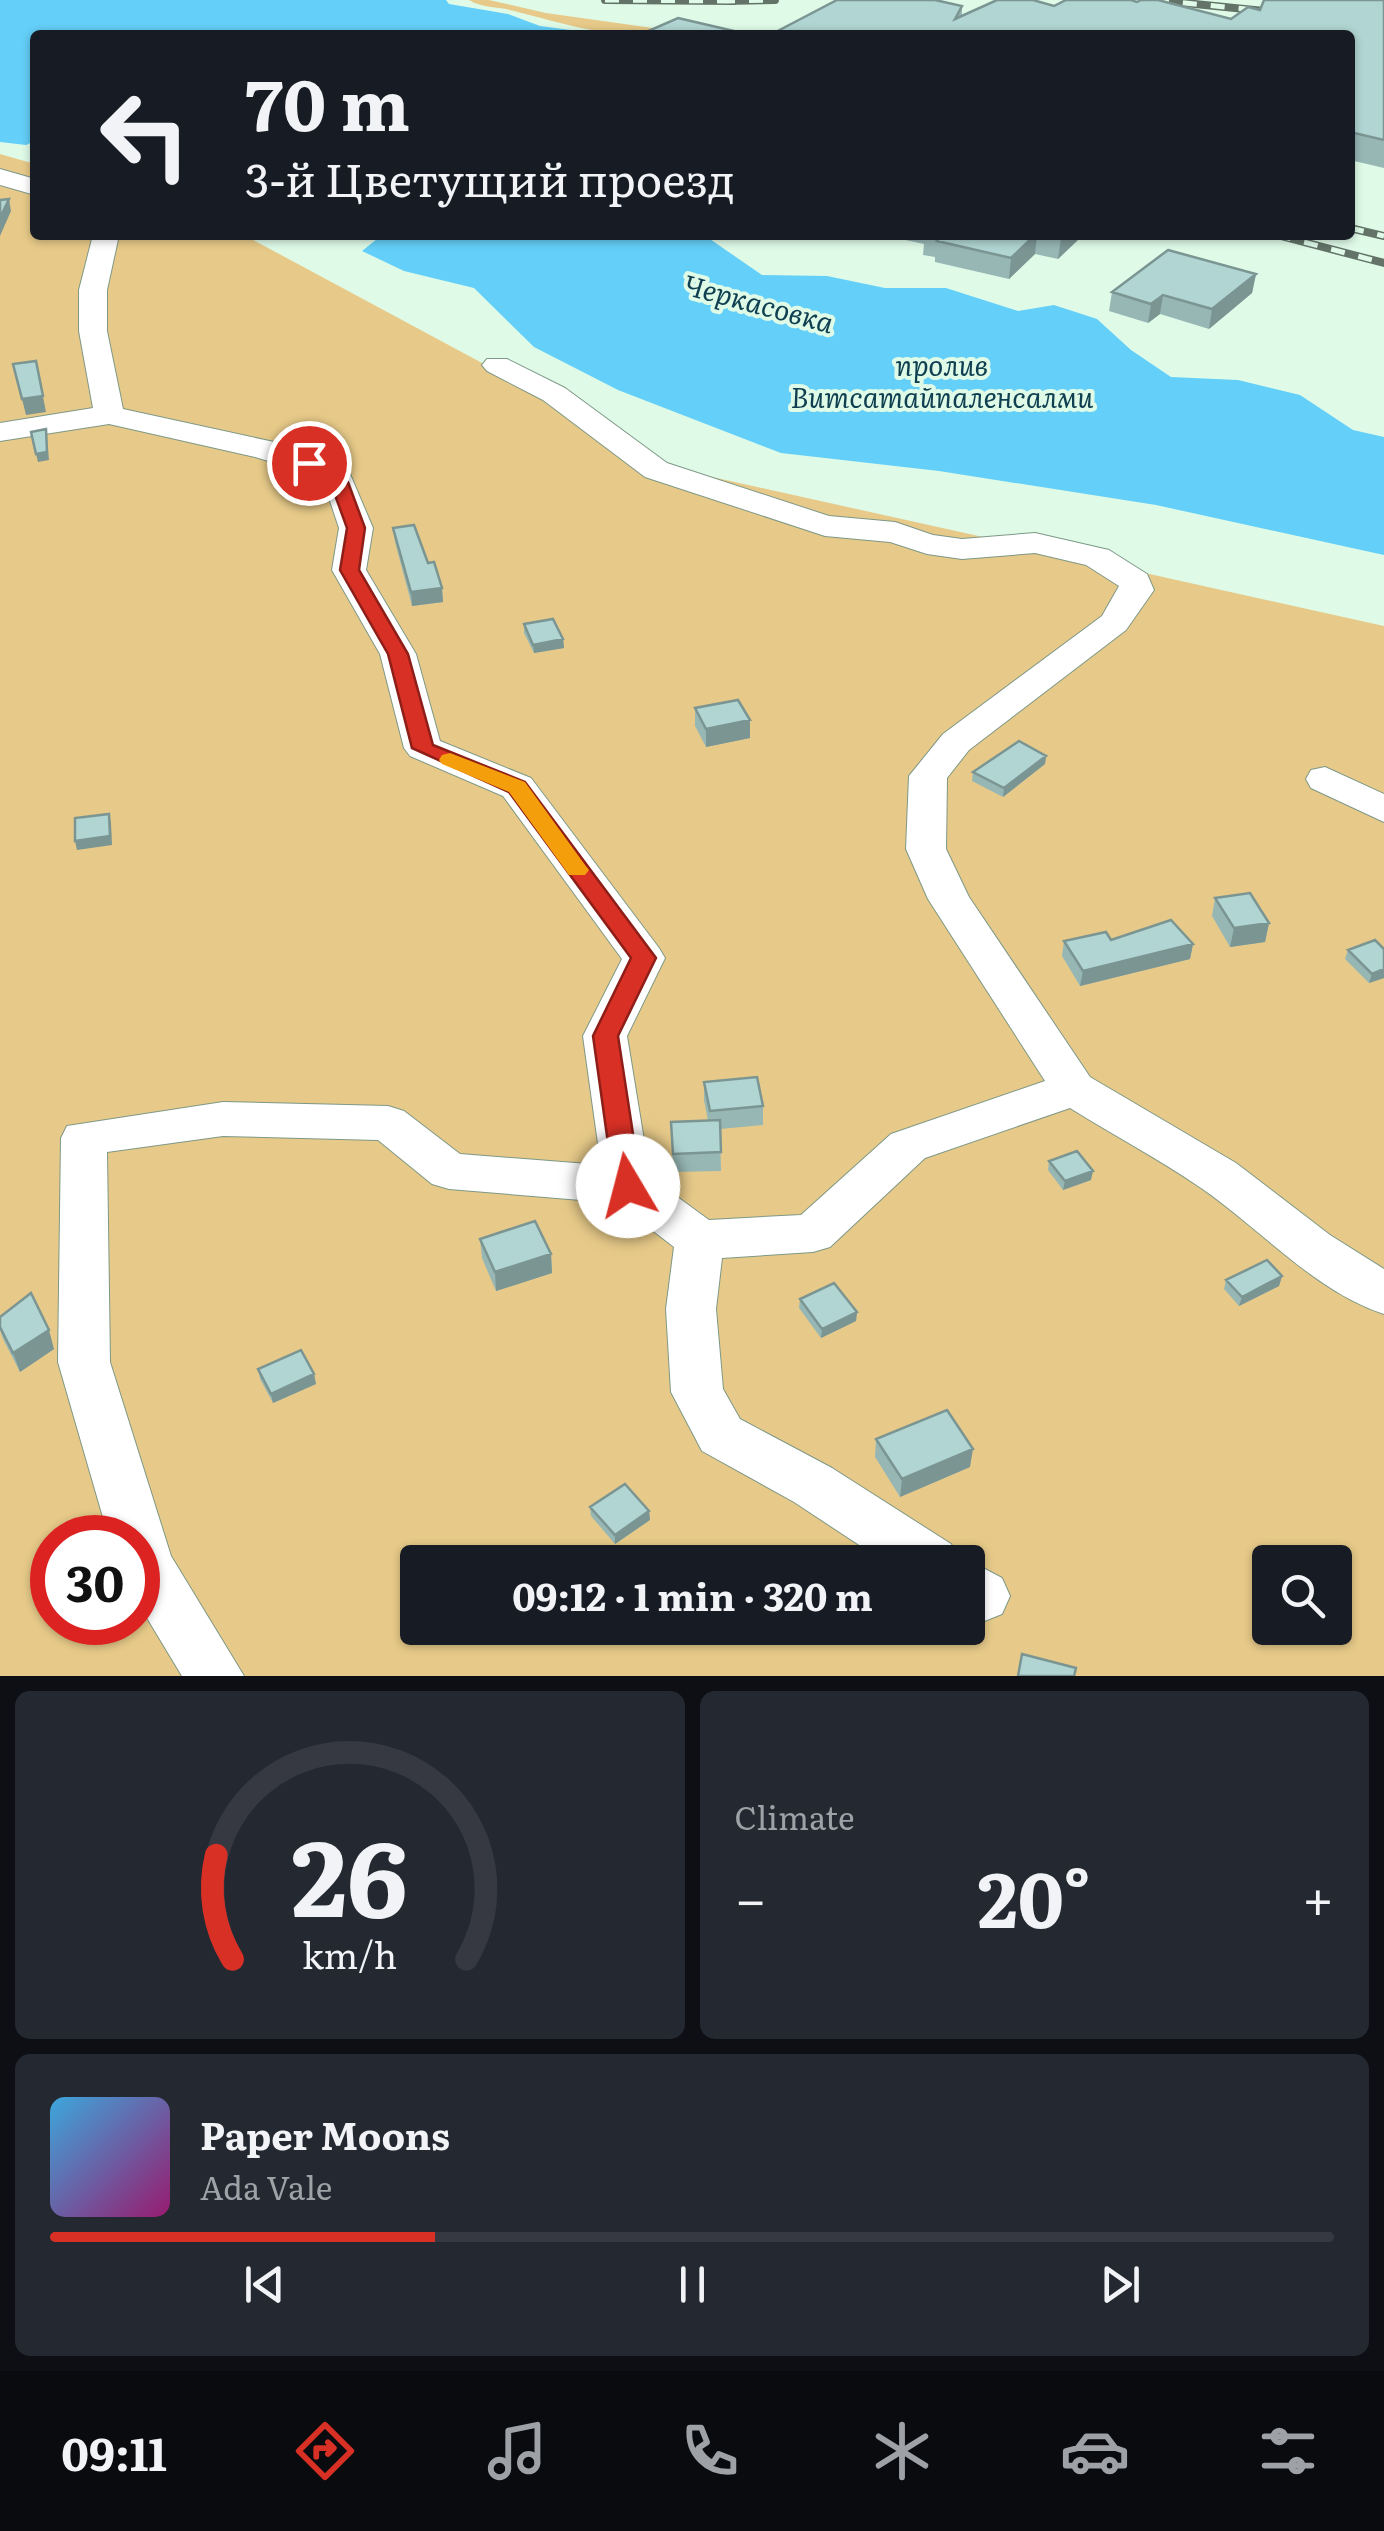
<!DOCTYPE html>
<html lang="en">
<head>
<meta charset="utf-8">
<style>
  :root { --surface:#171b24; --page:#242831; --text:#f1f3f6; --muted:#9ea1a6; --line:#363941; --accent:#d93025 }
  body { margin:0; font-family:Literata,serif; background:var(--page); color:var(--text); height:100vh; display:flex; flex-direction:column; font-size:38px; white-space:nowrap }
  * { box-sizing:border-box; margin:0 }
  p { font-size:32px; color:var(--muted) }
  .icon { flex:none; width:55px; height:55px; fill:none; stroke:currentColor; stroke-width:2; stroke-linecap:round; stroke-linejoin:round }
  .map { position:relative; height:1676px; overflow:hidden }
  .details { display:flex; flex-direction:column; gap:15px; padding:15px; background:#0d0f14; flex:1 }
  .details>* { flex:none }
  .guide { position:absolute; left:30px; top:30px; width:1325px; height:210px; border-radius:10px; box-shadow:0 2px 8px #0004; background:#171b24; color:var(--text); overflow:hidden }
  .buttons { position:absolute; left:1252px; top:1545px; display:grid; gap:20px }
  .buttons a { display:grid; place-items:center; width:100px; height:100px; border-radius:10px; background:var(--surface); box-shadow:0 2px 8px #0004; font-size:50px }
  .speed { position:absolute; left:30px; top:1515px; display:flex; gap:20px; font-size:50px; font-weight:700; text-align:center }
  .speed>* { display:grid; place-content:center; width:130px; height:130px; border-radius:50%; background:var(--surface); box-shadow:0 2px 8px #0004; line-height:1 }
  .speed .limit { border:15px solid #d22; background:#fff; color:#111 }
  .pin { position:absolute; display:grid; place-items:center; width:85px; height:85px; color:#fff; margin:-42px; border:5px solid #fff; border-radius:50%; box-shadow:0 2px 10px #0007 }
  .me { position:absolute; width:110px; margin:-55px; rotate:352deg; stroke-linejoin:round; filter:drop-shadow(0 0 8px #0008) }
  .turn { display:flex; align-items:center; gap:35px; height:210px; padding:0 50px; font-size:45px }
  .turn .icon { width:130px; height:130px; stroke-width:2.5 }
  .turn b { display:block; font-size:70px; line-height:85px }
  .big { font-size:75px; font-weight:700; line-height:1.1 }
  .details .widget { flex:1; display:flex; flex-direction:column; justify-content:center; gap:15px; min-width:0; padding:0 35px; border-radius:15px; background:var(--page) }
  .details .dial { align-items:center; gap:0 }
  .dial svg { height:260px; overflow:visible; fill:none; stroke:var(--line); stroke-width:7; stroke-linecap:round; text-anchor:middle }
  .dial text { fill:var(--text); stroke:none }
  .song { display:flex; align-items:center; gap:30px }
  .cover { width:120px; height:120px; border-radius:15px; background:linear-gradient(135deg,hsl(200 70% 55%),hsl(320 70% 35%)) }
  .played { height:10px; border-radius:5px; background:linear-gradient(90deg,var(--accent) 30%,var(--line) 30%) }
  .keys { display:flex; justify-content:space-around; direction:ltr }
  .heat { display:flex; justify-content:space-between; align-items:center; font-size:55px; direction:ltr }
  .details .tiles { flex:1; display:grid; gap:15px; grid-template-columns:1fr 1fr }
  .widget:last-child { grid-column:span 2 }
  .trip { position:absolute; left:400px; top:1545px; width:585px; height:100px; border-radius:10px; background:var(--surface); box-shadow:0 2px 8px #0004; font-weight:700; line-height:100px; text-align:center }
  .dock { display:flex; height:160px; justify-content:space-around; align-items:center; background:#090b0e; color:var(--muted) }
  .dock .icon { width:70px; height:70px }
  .dock .on { color:var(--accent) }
  .dock b { font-size:45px; color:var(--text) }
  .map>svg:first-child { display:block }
  .green { fill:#e7ca89; fill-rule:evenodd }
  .water { fill:#64cff8 }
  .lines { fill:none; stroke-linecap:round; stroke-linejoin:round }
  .minor-casing { stroke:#7e9886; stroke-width:2 }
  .minor { fill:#fff; fill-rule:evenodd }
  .rail-casing { stroke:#637368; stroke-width:8 }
  .rail { stroke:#dffbe8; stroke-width:5; stroke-dasharray:14; stroke-linecap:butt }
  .wall { fill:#97b7b5 }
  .shaded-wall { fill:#7b9593 }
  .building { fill:#b0d5d2; stroke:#7b9593; stroke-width:2.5 }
  .route { fill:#d93025; stroke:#8d1f18; stroke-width:2.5 }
  .slow { fill:#f59e0b }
  .labels { text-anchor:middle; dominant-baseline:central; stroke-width:8; stroke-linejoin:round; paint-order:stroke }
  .far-water-label { font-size:28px; font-style:italic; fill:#0f3f50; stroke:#dffbe8 }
</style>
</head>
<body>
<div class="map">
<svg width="1384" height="1676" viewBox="0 0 1384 1676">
  <rect width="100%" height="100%" fill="#dffbe8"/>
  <path class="green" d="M469 0H489L546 13 660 29C613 42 560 22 514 11 498 6 484 9 469 0Z
    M0 154 35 164V235H244L681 470 1384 626V1676H0ZM52 1538H138V1622H52ZM418 1562H968V1628H418ZM1270 1562H1335V1628H1270Z"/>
  <path class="water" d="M0 0H446L449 4 508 14 540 26 609 35H35V141L26 145 0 142Z
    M382 235H704L762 275 827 276 885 288H946L1018 311 1054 305 1097 319 1131 350 1171 377 1238 380 1300 395 1353 430 1384 437V555L1156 505 939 471 781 453 618 390 534 347 474 288 404 271 362 251Z"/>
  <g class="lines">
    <defs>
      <path id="minor" d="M0 169 35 179V195L0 185Z
        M93 235H119L107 290V331L123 409 274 442 320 456 350 474 373 528 366 570 416 654 440 741 531 778 659 948 665 958 627 1036 650 1177 709 1220 801 1215 891 1134 1045 1081 928 899 906 849 909 776 943 734 1102 616 1119 586 1086 565 1035 553 962 559 927 554 890 542 825 536 645 477 543 400 487 371 482 365 487 359H507L565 388 667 463 829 516 895 522 933 535 962 539 1035 533 1109 550 1147 574 1154 590 1126 630 969 750 947 778 946 849 969 897 1090 1077 1236 1163 1330 1235 1384 1269V1314C1314 1291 1261 1229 1201 1188 1159 1159 1113 1135 1070 1108L925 1158 830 1247 813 1252 722 1258 716 1309 723 1389 740 1419 832 1468 951 1544 959 1562H885L794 1502 702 1451 671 1392 666 1309 674 1247 617 1203 449 1189 432 1184 378 1140 223 1136 107 1152 110 1362 171 1556 244 1676H182L138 1603V1538H109L58 1362 61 1138 67 1126 223 1102 388 1106 404 1111 460 1154 601 1165 583 1036 622 959 503 796 410 756 404 748 380 654 332 570 339 528 325 486 298 470 255 457 109 424 0 441V423L93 408 79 331V290Z
        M1325 767 1384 794V822L1311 788 1306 779 1311 770Z
        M968 1560 1002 1578 1010 1596 1002 1614 982 1622 968 1617V1562H962Z"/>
    </defs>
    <use href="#minor" class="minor-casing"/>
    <use href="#minor" class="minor"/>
    <defs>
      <path id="rail" d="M605 0 735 1
        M1155 0 1275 12
        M721 1 775 0
        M1350 228 1384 236
        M1277 235 1384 263"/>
    </defs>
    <use href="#rail" class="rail-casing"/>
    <use href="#rail" class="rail"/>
  </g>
  <path class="wall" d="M1384 0V168L1350 160V35H770L962 6V16L1054 6 1231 19 1260 10Z
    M882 235H1081L1080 238 1058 259 1035 254 1009 279 935 262V257L923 255 924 244Z
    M1256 274 1252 293 1209 329 1160 314 1148 323 1109 311 1112 292Z
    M393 528 428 563 442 588 443 602 412 606 395 542Z
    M524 624 563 639 564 648 534 653 524 633Z
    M695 708 750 738 706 747 695 726Z
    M1046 756 1045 764 1003 797 972 781 973 772Z
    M1215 898 1269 923 1265 942 1230 947 1212 916Z
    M1064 941 1193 944 1190 959 1080 986 1062 956Z
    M1384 949V978L1369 983 1345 959 1348 950Z
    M704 1082 763 1106V1125L720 1129 721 1171 673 1172 671 1122 708 1121 704 1100Z
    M1049 1161 1091 1180 1063 1190 1048 1170Z
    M480 1239 551 1254 552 1273 496 1291 482 1258Z
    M1282 1276 1279 1286 1239 1306 1224 1289 1226 1280Z
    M800 1299 857 1312 856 1321 821 1338 799 1308Z
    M0 1317 54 1349 20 1372 3 1339 0 1330Z
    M258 1369 314 1374 316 1384 273 1403 260 1379Z
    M876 1439 970 1467 900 1497 875 1457Z
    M590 1507 649 1511 650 1520 615 1544 591 1516Z"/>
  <path class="shaded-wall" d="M9 199 11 211 0 236V218Z
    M1035 235H1037L1035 254 1009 279 1011 258Z
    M1064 235H1081L1080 238 1058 259 1061 238Z
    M1256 274 1252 293 1209 329 1212 309Z
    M1163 295 1160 314 1148 323 1151 304Z
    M36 361 46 412 26 415 22 399Z
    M46 429 49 460 38 462 36 454Z
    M442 588 443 602 412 606 411 592Z
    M563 639 564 648 534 653 533 645Z
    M750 720V738L706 747V729Z
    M1046 756 1045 764 1003 797 1004 788Z
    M109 814 111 823 112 845 77 850 75 841Z
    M1269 923 1265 942 1230 947 1234 928Z
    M1193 944 1190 959 1080 986 1083 971Z
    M1384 969V978L1369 983 1372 974Z
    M1093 1171 1091 1180 1063 1190 1065 1181Z
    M551 1254 552 1273 496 1291 495 1272Z
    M1282 1276 1279 1286 1239 1306 1242 1297Z
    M857 1312 856 1321 821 1338 822 1329Z
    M49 1330 54 1349 20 1372 13 1353Z
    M314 1374 316 1384 273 1403 271 1394Z
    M973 1449 970 1467 900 1497 902 1479Z
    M649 1511 650 1520 615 1544V1535Z"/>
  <path class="building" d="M837 0H935L962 6 955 19 997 0H1033L1054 6 1066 0H1131L1137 2 1141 0H1158L1231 19 1248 7 1260 10 1264 0H1384V140L1350 132V35H770Z
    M678 18 751 35H623L633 31 644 33Z
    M9 199 0 218V200Z
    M931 235H1035L1011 258 937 241 941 237Z
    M1168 250 1256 274 1212 309 1163 295 1151 304 1112 292Z
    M36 361 43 396 22 399 13 364Z
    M46 429 47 452 36 454 31 432Z
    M414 525 428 563 434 562 442 588 411 592 393 528Z
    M553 619 563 639 533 645 524 624Z
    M738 700 750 720 706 729 695 708Z
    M1019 741 1046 756 1004 788 973 772Z
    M109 814 110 836 75 841V818Z
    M1250 893 1269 923 1234 928 1215 898Z
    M1171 920 1193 944 1083 971 1064 941 1106 932 1111 940Z
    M1375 940 1384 949V969L1372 974 1348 950Z
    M757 1077 763 1106 710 1111 704 1082Z
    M720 1120 721 1152 673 1154 671 1122Z
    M1077 1151 1093 1171 1065 1181 1049 1161Z
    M535 1221 551 1254 495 1272 480 1239Z
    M1267 1260 1282 1276 1242 1297 1226 1280Z
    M834 1283 857 1312 822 1329 800 1299Z
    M31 1293 49 1330 13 1353 0 1327V1317Z
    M301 1350 314 1374 271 1394 258 1369Z
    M947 1410 973 1449 902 1479 876 1439Z
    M625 1484 649 1511 615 1535 590 1507Z
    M1022 1654 1076 1668 1074 1676H1018Z"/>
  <path class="route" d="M309 457 348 482 365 528 359 570 408 654 433 745 525 782 656 958 618 1036 641 1186 637 1194 628 1197 618 1194 614 1186 593 1036 631 958 509 792 412 748 388 654 340 570 347 528 331 484 300 463Z"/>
  <path class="slow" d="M450 753 525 782 585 865 589 870 585 875H569L509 792 442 764 439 760 442 755Z"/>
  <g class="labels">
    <g class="far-water-label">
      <text transform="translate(759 302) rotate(15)">Черкасовка</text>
      <text x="942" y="364">пролив<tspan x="942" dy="32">Витсатайпаленсалми</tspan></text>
    </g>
  </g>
</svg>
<div class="buttons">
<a><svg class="icon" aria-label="search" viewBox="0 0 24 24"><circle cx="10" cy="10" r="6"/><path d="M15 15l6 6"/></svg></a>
</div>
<div class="speed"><div class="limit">30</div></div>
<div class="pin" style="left:309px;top:463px;background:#d93025"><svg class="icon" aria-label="arrive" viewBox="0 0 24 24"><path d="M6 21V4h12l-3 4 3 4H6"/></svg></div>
<svg class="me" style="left:628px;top:1186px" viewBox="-20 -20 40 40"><circle r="19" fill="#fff"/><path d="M0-13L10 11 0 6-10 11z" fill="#d93025"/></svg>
<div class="trip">09:12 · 1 min · 320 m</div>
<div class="guide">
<div class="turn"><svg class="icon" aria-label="left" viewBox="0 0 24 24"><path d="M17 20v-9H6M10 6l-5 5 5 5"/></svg><div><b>70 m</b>3-й Цветущий проезд</div></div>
</div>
</div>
<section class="details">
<div class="tiles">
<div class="widget dial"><svg viewBox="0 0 100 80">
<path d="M14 69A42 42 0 1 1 86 69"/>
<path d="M14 69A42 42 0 0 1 9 37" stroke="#d93025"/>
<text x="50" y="56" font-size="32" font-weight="700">26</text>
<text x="50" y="72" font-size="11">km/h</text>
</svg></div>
<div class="widget"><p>Climate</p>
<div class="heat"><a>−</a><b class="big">20°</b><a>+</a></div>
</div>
<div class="widget">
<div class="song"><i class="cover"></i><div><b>Paper Moons</b><p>Ada Vale</p></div></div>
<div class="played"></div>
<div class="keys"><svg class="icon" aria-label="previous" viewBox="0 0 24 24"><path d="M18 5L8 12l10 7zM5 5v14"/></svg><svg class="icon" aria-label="pause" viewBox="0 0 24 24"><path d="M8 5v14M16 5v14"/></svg><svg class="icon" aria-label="next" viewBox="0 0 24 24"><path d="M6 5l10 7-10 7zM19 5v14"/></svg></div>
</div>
</div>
</section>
<nav class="dock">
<b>09:11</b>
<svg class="icon on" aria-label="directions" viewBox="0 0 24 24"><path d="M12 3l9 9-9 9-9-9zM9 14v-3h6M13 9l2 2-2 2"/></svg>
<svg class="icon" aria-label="music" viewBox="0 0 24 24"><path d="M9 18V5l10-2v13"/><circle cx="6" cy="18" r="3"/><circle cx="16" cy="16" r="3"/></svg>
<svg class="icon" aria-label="phone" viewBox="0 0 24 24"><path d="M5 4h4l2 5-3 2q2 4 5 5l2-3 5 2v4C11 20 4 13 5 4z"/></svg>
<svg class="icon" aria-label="climate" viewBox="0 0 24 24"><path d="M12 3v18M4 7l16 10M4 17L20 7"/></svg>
<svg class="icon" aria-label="car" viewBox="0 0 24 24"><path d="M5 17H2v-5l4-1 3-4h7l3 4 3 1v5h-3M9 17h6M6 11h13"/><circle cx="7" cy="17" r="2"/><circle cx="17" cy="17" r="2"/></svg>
<svg class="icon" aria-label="filters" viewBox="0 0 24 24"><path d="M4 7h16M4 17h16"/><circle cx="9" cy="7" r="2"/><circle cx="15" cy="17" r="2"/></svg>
</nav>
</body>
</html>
